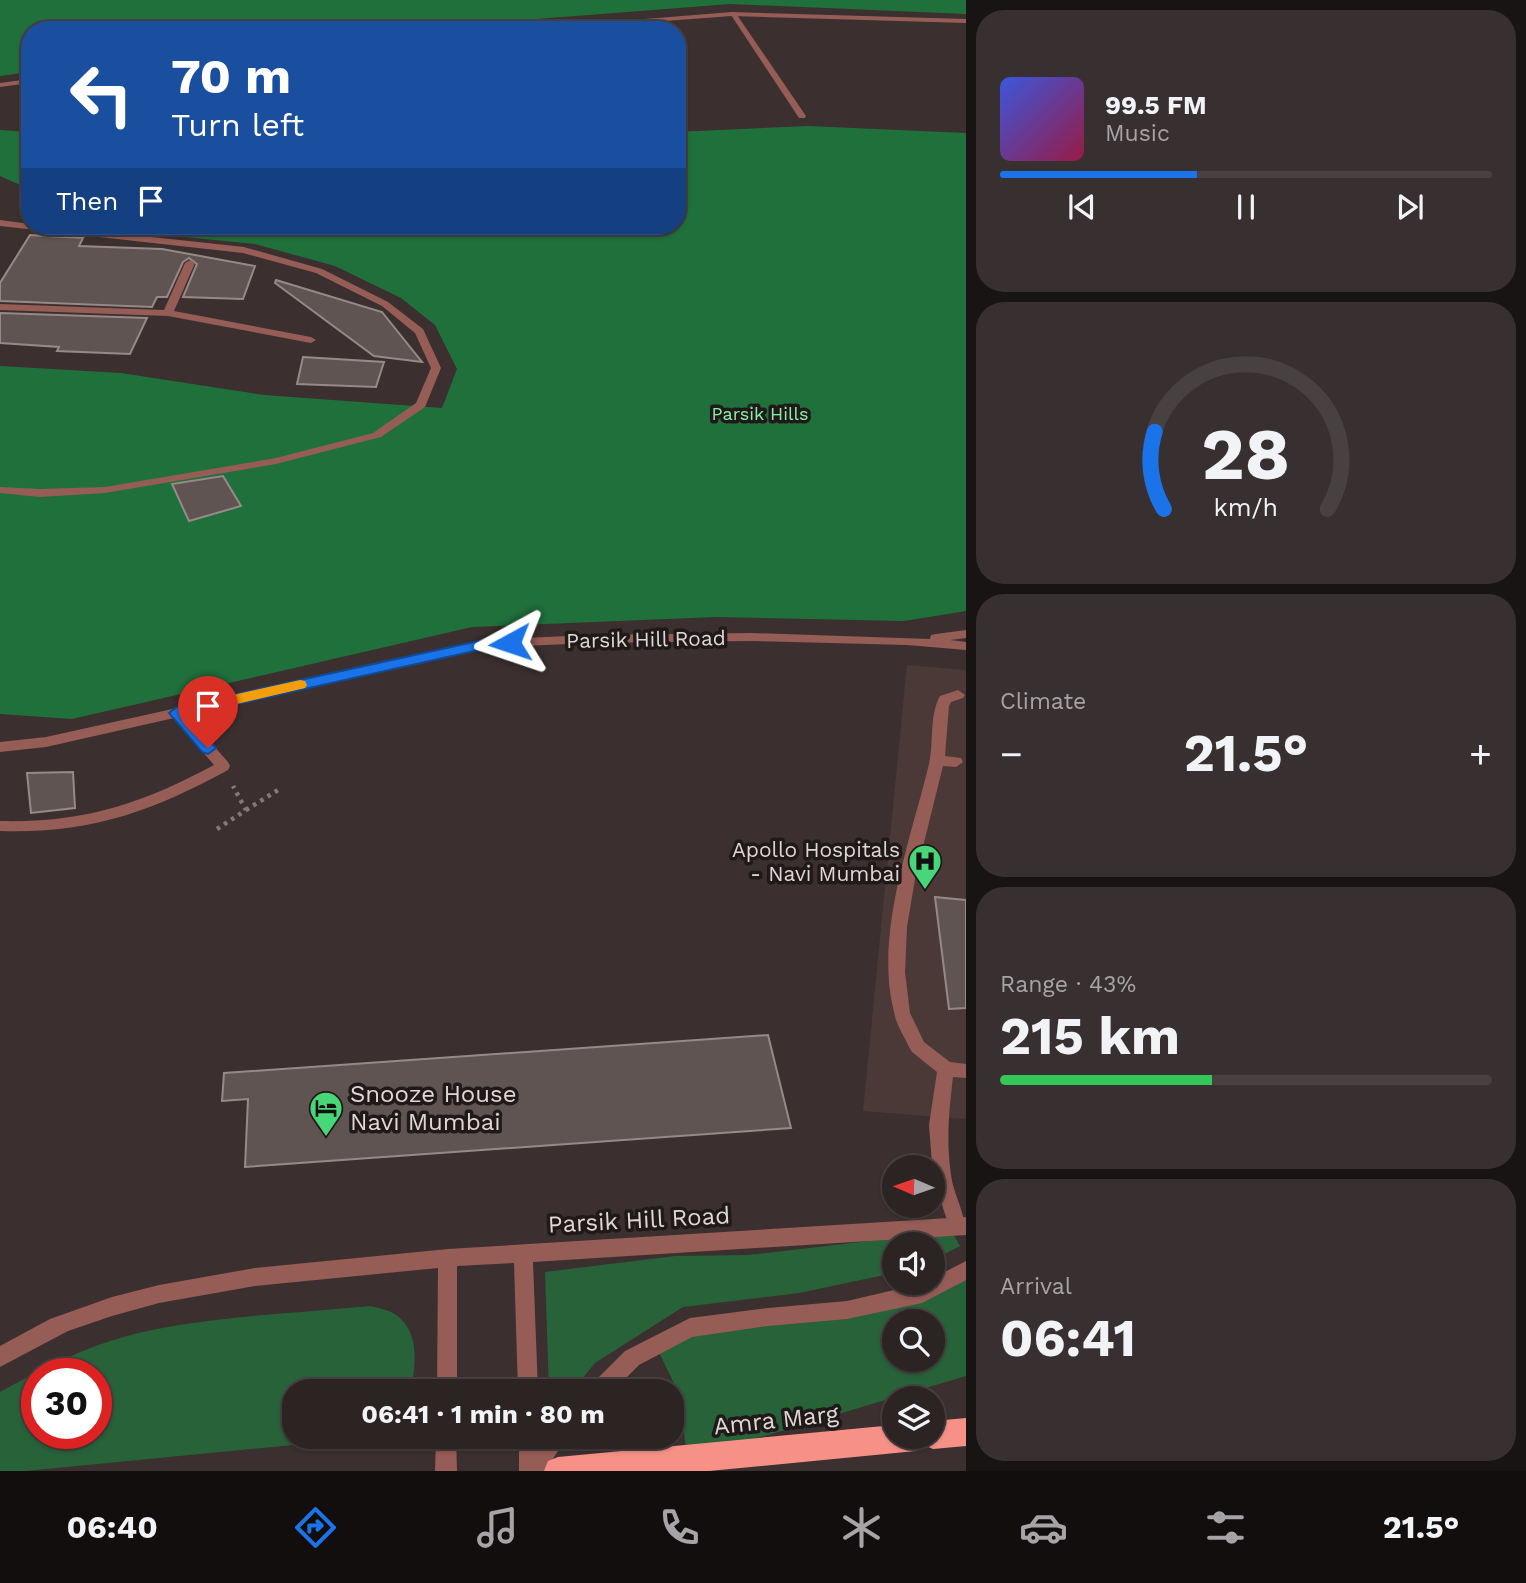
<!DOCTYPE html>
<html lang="en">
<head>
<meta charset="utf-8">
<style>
  :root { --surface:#2c2423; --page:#383030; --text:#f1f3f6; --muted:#a6a4a6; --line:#484141; --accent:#1a73e8 }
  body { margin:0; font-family:"Work Sans",sans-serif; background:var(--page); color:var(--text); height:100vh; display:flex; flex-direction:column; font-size:26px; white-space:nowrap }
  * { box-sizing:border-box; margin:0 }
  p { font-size:23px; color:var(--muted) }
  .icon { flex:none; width:38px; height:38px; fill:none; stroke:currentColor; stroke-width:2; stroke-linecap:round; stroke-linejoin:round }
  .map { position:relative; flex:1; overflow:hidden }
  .sheet { display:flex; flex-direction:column; gap:10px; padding:10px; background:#181413; width:560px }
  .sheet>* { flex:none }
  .top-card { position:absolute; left:21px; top:21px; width:665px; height:214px; border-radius:28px; box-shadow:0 2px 5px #0004,0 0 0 2px var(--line); background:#1a4fa0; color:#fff; overflow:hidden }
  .needle { width:46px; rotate:272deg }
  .buttons { position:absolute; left:882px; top:1155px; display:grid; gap:14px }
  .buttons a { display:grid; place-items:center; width:63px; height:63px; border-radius:50%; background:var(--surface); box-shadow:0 2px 5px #0004,0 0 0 2px var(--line); font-size:35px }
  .speed { position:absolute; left:21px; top:1358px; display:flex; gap:14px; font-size:35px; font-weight:700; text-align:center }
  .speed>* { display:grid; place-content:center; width:91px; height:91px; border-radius:50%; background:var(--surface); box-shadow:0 2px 5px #0004,0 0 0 2px var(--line); line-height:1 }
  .speed .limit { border:10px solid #d22; background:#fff; color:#111 }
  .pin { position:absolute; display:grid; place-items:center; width:60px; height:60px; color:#fff; margin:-72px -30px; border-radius:50% 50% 50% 0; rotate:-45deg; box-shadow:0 0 7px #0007 }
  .pin .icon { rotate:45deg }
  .me { position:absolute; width:77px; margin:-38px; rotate:265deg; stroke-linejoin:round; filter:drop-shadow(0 0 5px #0008) }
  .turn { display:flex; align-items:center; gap:24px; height:147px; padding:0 35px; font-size:32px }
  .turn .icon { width:91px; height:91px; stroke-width:2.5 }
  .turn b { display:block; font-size:49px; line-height:60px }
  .then { display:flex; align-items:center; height:66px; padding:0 35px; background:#0003; gap:14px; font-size:26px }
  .big { font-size:52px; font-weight:700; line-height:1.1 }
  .sheet .tile { flex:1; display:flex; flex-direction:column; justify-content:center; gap:10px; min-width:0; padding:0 24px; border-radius:28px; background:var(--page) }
  .sheet .dial { align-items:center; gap:0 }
  .dial svg { height:182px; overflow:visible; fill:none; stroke:var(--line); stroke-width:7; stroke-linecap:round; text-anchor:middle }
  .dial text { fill:var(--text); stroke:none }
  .song { display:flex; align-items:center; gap:21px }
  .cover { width:84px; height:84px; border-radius:10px; background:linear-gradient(135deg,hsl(230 70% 55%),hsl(340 70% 35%)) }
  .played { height:7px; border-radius:4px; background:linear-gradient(90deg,var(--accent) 40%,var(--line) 40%) }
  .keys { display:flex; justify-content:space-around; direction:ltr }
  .heat { display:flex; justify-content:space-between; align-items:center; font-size:38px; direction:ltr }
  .charge { height:10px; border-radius:5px; background:linear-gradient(90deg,#34c759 43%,var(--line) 0) }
  .trip { position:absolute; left:282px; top:1379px; width:402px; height:70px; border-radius:28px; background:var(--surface); box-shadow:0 2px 5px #0004,0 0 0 2px var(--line); font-weight:700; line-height:70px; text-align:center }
  .tabs { display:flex; height:112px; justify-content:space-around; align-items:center; background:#120e0e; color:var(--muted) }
  .tabs .icon { width:49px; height:49px }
  .tabs .on { color:var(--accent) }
  .tabs b { font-size:32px; color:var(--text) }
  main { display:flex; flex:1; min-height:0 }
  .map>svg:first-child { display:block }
  .built { fill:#4b3937 }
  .green { fill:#276239; fill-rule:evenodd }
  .forest { fill:#20703c }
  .building { fill:#605452; stroke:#978988; stroke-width:2 }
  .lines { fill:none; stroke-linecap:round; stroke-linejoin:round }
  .path { stroke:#827978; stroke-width:4.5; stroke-dasharray:3.5 5; stroke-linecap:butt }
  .service { fill:#965c56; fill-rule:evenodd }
  .minor { fill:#965c56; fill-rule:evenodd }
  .tertiary { fill:#965c56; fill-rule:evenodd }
  .trunk { fill:#f79188; fill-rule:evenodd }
  .route { fill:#1a73e8; stroke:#114b97; stroke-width:2 }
  .slow { fill:#f59e0b }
  .labels { text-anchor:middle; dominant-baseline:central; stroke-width:7; stroke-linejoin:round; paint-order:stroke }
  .far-park-label { font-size:18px; fill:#8af0a5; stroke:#1f1a19 }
  .street-label { font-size:21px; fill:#dfd7d6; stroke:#1f1a19 }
  .poi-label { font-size:21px; fill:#dfd7d6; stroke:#1f1a19; text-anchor:end }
  .near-poi-label { font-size:24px; fill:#dfd7d6; stroke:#1f1a19; text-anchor:start }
  .near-street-label { font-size:24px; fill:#dfd7d6; stroke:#1f1a19 }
</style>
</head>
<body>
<main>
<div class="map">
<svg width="966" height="1471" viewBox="0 0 966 1471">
  <rect width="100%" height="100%" fill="#3b302f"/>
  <path class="built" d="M907 665 966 670V1119L863 1111Z"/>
  <path class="green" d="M947 1232 953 1234 960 1246 933 1260V1244H894V1273L799 1293 683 1307 595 1363 572 1391H549L545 1272 675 1256 748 1255Z
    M966 1270V1376L687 1459 680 1396 656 1346 690 1328 921 1294ZM894 1321H933V1360H894Z
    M370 1306C378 1308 390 1310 396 1315 421 1333 415 1365 411 1391H294V1437L365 1438 26 1471H0V1392C40 1370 82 1348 127 1336 200 1316 293 1314 370 1306ZM37 1374H96V1433H37Z"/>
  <path class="forest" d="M0 0H966V14L730 4 395 30H30V72L0 76Z
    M808 126 966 133V611L904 621 716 617 472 627 72 719 0 714V366L121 373 264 395 442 408 457 369 435 325 401 298 335 266 255 244 74 226H677V132Z
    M0 130 30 132V193L27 188 0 176Z"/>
  <path class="building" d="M30 235 83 238 79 246 162 249 255 266 243 299 183 297 197 264 189 258 183 262 167 297H157L152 307 0 301V283Z
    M276 280 382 312 422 362 374 356 275 283Z
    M0 313 147 318 130 354 57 351 59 347 0 343Z
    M303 357 384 362 376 387 297 384Z
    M223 476 241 506 189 521 172 484Z
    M73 772 75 808 31 813 27 773Z
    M935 897 966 900V1008L949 1009Z
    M768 1035 791 1128 245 1167 248 1099 222 1101 224 1073Z"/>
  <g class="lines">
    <path class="path" d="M246 810 278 790
      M217 829 246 810 233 786"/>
    <path class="service" d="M729 12H735L806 116 805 118H799Z
      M958 690 965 695 963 698 951 702 949 706 945 756 961 758 963 762 956 767 943 766 915 879 907 927 905 972 910 1013 924 1042 950 1062 966 1064V1078L953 1077C949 1112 946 1139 951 1175 953 1193 966 1214 965 1232L958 1235 951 1232 933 1178 929 1125 937 1072 912 1052 909 1047C904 1036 896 1024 894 1012 874 935 911 839 929 764 934 742 929 716 940 696Z
      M177 708 182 710 228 762 230 766 228 770C151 812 89 834 0 831V821C84 823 141 804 214 765L172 716 170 713 172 710Z"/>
    <path class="minor" d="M732 12 966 19V23L732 16 544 30H508Z
      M30 79V83L0 87V83Z
      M0 220 30 224V226H50L244 247 322 269 388 302 423 329 441 368 425 407 381 437 276 464 105 493 40 497 0 493V487L40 489 105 487 276 458 373 433 416 403 431 368 415 333 382 306 316 273 243 253 0 226Z
      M190 260 195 263 174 311 311 337 316 340 311 343 168 316 0 310V304L164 310 185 263Z
      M966 630V638L950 640 966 642V650L907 645 751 641 589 643 483 648 46 747 0 752V742L46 737 483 640 589 635 751 633 930 639 931 635 936 634Z"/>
    <path class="tertiary" d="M966 1217V1235L533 1262 538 1391H518L514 1263 457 1266V1391H437L438 1268 255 1286 159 1303 112 1316 68 1331 0 1367V1346L50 1319 112 1297 159 1285 255 1268 448 1249Z
      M966 1261V1280L922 1303 847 1319 768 1326 692 1337 639 1365 613 1391H589L592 1384 625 1351 690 1318 768 1308 847 1301 924 1283H933V1278Z
      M436 1437H456L457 1471H435Z
      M519 1437H539L540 1443 544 1437H567L545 1471H519Z"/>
    <path class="trunk" d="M966 1418V1446L933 1449 926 1446 916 1451 709 1471H544L548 1461 558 1457 894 1425V1437H933V1421Z"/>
  </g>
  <path class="route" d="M510 638 517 643 515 647 483 649 188 715 216 748 208 754 202 752 169 713 177 707 483 640Z"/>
  <path class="slow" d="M300 680 305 681 307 685 305 688 224 707 216 702 224 697Z"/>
  <defs>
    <symbol id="hospital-pin" viewBox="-11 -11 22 30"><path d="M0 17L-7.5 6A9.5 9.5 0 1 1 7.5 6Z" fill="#47d779" stroke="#1f1a19"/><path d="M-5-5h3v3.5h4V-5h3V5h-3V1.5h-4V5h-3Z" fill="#111"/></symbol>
    <symbol id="hotel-pin" viewBox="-11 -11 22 30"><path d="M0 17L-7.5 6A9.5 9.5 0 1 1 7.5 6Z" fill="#47d779" stroke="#1f1a19"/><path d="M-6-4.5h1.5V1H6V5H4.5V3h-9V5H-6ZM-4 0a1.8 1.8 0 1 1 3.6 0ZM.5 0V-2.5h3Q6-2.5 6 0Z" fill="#111"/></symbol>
  </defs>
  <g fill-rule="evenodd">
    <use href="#hospital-pin" x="906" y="842" width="38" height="52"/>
    <use href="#hotel-pin" x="307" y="1089" width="38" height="52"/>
  </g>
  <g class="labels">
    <g class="far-park-label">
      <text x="760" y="413">Parsik Hills</text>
    </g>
    <g class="street-label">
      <text transform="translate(646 639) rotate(-1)">Parsik Hill Road</text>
    </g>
    <g class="poi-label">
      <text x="900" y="849">Apollo Hospitals<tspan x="900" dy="24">- Navi Mumbai</tspan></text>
    </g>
    <g class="near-poi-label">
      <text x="350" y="1094">Snooze House<tspan x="350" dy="28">Navi Mumbai</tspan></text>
    </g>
    <g class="near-street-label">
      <text transform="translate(639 1220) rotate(-3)">Parsik Hill Road</text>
      <text transform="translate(776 1420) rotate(-6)">Amra Marg</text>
    </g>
  </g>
</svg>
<div class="buttons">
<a><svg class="needle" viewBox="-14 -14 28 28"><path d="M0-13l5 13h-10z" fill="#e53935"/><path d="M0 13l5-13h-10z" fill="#a6a4a6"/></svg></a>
<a><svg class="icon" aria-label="sound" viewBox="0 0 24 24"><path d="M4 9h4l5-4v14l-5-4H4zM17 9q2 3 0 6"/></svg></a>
<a><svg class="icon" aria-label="search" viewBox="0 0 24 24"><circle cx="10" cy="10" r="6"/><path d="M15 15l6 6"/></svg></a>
<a><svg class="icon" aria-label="layers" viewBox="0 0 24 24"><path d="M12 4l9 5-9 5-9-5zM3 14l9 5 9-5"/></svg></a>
</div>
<div class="speed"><div class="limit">30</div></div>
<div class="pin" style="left:208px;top:748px;background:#d93025"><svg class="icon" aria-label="arrive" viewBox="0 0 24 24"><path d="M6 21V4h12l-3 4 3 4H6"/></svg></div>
<svg class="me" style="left:510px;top:643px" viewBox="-20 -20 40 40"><path d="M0-17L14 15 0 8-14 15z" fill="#1a73e8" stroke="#fff" stroke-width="4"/></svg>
<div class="trip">06:41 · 1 min · 80 m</div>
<div class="top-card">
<div class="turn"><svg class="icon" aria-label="left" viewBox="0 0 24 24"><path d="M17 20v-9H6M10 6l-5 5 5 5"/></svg><div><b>70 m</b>Turn left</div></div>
<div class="then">Then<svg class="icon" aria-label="arrive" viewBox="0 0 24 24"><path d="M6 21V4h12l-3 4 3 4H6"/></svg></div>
</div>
</div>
<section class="sheet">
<div class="tile">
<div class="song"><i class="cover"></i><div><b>99.5 FM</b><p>Music</p></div></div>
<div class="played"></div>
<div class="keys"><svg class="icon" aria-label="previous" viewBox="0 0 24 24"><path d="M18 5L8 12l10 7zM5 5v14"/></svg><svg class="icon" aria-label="pause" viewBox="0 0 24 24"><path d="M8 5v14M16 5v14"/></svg><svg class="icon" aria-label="next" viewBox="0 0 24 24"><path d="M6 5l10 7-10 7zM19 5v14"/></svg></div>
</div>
<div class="tile dial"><svg viewBox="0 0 100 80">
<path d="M14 69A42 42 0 1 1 86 69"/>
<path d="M14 69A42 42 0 0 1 10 35" stroke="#1a73e8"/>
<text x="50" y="56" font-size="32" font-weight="700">28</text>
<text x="50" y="72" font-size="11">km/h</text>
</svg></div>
<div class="tile"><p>Climate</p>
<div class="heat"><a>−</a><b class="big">21.5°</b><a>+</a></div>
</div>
<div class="tile"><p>Range · 43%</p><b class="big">215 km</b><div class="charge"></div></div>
<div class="tile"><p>Arrival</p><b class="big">06:41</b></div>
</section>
</main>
<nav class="tabs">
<b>06:40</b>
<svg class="icon on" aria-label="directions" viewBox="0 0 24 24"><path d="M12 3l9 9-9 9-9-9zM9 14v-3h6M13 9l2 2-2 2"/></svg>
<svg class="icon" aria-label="music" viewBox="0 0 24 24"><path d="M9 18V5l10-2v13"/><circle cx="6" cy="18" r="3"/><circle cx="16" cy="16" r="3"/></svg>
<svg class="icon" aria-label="phone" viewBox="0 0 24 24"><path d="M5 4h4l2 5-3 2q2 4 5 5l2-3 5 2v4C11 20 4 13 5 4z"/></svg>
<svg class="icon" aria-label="climate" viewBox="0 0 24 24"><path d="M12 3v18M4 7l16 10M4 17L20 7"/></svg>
<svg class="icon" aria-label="car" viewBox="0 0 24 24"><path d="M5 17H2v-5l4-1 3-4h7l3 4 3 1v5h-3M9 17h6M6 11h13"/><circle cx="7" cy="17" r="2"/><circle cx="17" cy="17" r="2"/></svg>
<svg class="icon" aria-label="filters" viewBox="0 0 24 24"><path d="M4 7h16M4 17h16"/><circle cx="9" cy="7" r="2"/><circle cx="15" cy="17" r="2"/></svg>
<b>21.5°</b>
</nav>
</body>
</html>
